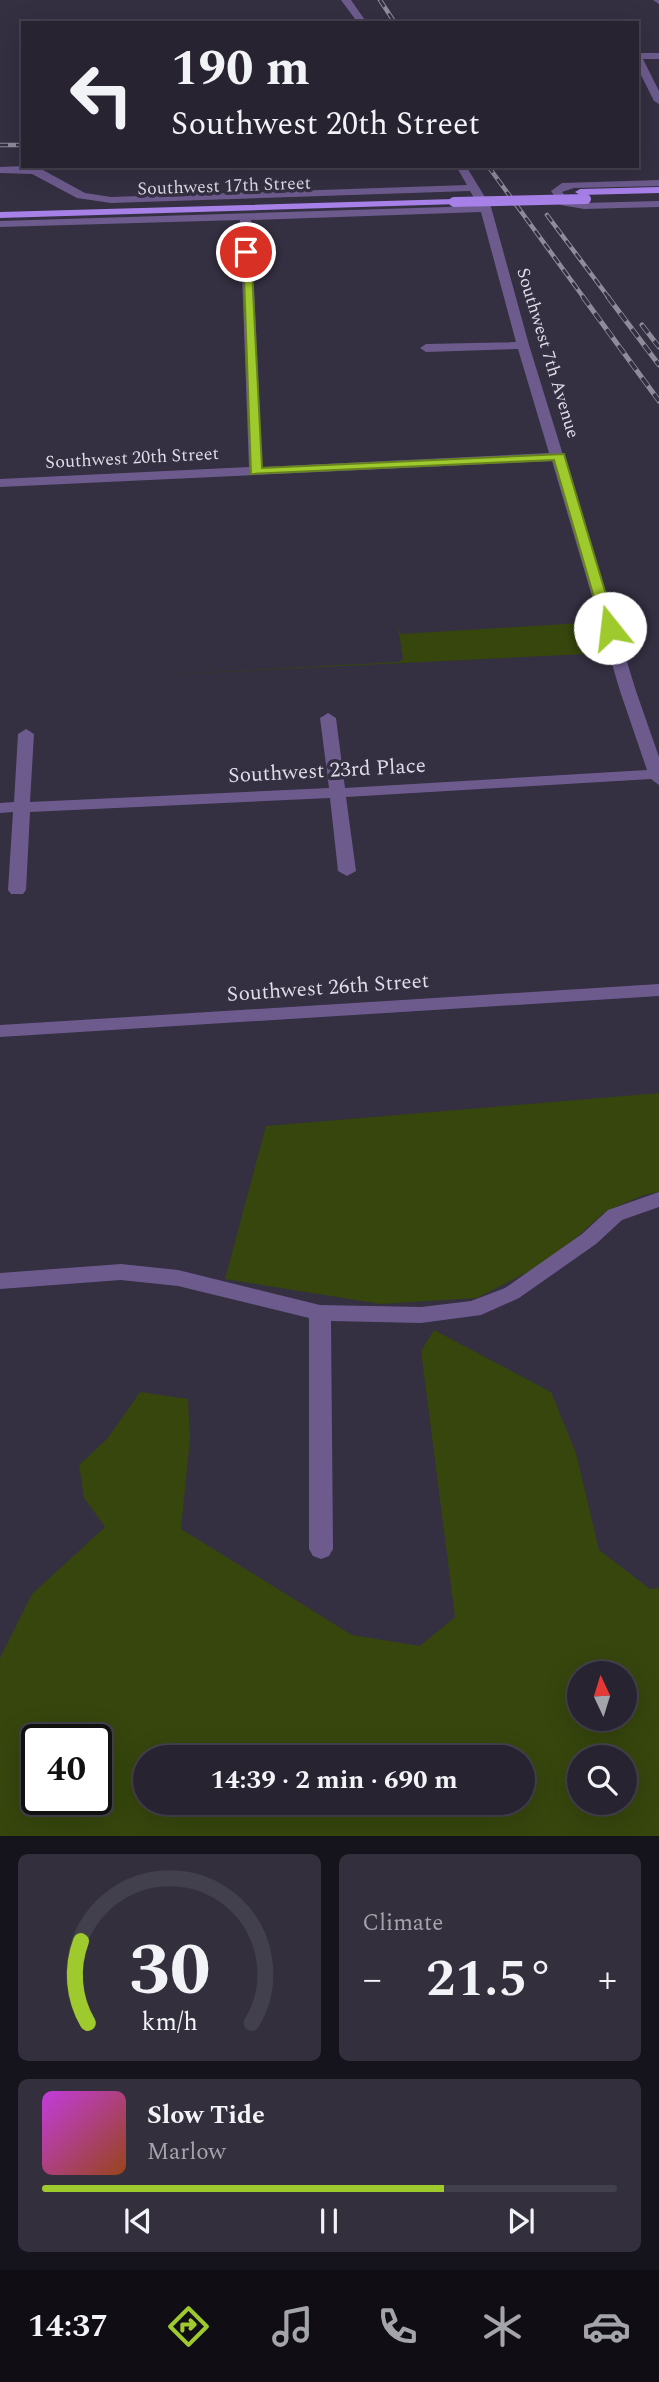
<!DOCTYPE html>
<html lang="en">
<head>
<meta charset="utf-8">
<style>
  :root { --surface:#272331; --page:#332f3d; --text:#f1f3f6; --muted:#a4a4ab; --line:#43404d; --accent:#9fca2d }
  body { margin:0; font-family:Spectral,serif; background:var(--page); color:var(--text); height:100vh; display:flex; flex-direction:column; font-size:26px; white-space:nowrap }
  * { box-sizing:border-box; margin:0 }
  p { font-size:23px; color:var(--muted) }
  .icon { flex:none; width:38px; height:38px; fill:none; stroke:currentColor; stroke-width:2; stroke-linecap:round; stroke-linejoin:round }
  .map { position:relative; height:1836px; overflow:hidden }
  .side { display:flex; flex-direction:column; gap:18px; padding:18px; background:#15131b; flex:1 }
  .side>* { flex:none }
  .banner { position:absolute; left:21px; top:21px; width:618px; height:147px; border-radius:0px; box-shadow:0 7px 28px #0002,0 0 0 2px var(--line); background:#272331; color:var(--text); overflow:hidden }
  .needle { width:46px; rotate:356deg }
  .tools { position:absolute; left:567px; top:1661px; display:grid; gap:14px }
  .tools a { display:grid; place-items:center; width:70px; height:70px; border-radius:50%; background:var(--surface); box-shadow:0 7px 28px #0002,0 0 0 2px var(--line); font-size:35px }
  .speed { position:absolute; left:21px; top:1724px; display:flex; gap:14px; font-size:35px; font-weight:700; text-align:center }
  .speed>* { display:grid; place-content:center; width:91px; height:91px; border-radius:50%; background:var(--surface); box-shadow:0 7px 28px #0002,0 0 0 2px var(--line); line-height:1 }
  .speed .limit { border:4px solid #111; border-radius:10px; background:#fff; color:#111 }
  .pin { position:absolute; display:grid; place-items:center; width:60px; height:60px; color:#fff; margin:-30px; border:4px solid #fff; border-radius:50%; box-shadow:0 2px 7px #0007 }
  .me { position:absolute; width:77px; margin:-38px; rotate:344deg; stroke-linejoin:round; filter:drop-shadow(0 0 5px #0008) }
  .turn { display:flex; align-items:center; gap:24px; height:147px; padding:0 35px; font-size:32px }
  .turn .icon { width:91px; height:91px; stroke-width:2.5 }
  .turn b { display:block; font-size:49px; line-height:60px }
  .big { font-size:52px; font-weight:700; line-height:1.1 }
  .side .widget { flex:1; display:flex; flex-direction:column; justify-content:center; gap:10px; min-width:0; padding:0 24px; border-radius:10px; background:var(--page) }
  .side .dial { align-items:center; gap:0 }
  .dial svg { height:182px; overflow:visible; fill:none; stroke:var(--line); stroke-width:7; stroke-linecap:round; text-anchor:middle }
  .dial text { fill:var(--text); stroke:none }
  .song { display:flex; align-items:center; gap:21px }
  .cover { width:84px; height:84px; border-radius:10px; background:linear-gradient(135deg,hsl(290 70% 55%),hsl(20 70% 35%)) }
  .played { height:7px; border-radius:4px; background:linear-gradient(90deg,var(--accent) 70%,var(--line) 70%) }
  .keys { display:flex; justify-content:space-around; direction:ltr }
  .heat { display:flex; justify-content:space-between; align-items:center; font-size:38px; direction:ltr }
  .side .tiles { flex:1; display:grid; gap:18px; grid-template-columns:1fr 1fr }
  .widget:last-child { grid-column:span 2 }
  .trip { position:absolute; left:133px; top:1745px; width:402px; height:70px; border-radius:35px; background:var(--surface); box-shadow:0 7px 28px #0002,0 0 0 2px var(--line); font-weight:700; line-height:70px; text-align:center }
  .dock { display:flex; height:112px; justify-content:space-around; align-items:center; background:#100e14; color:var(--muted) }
  .dock .icon { width:49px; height:49px }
  .dock .on { color:var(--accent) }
  .dock b { font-size:32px; color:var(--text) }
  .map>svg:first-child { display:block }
  .green { fill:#36460d; fill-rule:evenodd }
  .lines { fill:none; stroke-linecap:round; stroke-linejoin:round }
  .minor { fill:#6d5b8e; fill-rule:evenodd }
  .major { fill:#a780e8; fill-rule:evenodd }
  .rail-far1-casing { stroke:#908b9a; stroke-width:4.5 }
  .rail-casing { stroke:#908b9a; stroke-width:5 }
  .rail-far1 { stroke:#342f41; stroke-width:2.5; stroke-dasharray:8; stroke-linecap:butt }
  .rail { stroke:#342f41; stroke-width:3.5; stroke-dasharray:10; stroke-linecap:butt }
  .major-bridge { stroke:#a780e8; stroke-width:10 }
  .route { fill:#9fca2d; stroke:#67831d; stroke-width:2 }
  .labels { text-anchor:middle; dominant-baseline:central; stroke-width:7; stroke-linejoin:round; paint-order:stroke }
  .far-street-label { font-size:18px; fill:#dfdbe7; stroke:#342f41 }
  .street-label { font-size:21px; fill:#dfdbe7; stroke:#342f41 }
</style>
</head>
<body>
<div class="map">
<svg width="659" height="1836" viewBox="0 0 659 1836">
  <rect width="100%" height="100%" fill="#342f41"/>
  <path class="green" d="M598 622 607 653 157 675 398 662 403 659 398 627 401 634Z
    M659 1093V1192L644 1195 606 1211 551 1260 477 1298 381 1304 225 1279 266 1126Z
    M434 1330 551 1392 576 1453 599 1550 650 1589 659 1588V1836H0V1658L32 1594 105 1527 84 1498 79 1465 108 1438 140 1392 188 1399 190 1439 181 1529 352 1635 420 1646 455 1617 421 1351ZM579 1673H625V1718H579ZM37 1740H96V1799H37ZM145 1757H523V1802H145ZM579 1757H625V1802H579Z"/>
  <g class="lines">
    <path class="minor" d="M341 0H351L367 23H358Z
      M653 0H659V4Z
      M637 53H659V59H643L659 91V104L654 101 637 67Z
      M23 166 43 170 85 193 111 197 467 185 456 166H466L491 207 529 345 636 691 659 757V785L651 779 346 797 356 871 347 876 338 871 330 798 30 812 26 890 23 894H11L8 890 13 812 0 813V803L14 802 18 734 26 729 34 734 30 802 329 788 320 718 328 713 336 718 345 788 647 770 620 691 552 461 0 487V479L249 467 240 220 0 227V221L479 206 470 191 111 203 77 198 32 174 0 173V167ZM481 212 516 342 426 344 420 348 426 352 518 349 549 453 262 467 251 220Z
      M659 180V186L574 188 562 192 569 200 584 203 659 201V207L584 209 561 205 551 191 562 183Z
      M659 984V996L0 1037V1025Z
      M659 1192V1207L622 1220 596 1244 519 1298 481 1315 421 1323 331 1321 333 1549 329 1556 321 1559 313 1556 309 1549V1318L178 1286 121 1280 0 1289V1273L121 1264 178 1270 320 1305 421 1307 471 1301 505 1288 582 1234 608 1210Z"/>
    <path class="major" d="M659 187V193L580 195 575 192 580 189Z
      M454 199 458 200V204L0 218V212Z"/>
    <defs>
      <path id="rail-far1" d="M380 0 395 23
        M0 145H23
        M488 166 584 298
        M547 215 609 298"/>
      <path id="rail" d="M583 297 659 401
        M608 297 659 365
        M642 325 659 347"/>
    </defs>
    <use href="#rail-far1" class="rail-far1-casing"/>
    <use href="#rail" class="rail-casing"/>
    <use href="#rail-far1" class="rail-far1"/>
    <use href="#rail" class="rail"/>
    <path class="major-bridge" d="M454 202 586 199"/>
  </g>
  <path class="route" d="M243 249 251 252 262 468 564 454 616 628 614 631H605L603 628 554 460 251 474Z"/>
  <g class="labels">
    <g class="far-street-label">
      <text transform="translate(224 186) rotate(-2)">Southwest 17th Street</text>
      <text transform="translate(548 353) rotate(73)">Southwest 7th Avenue</text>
      <text transform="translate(132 458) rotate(-3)">Southwest 20th Street</text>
    </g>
    <g class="street-label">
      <text transform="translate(327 771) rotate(-3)">Southwest 23rd Place</text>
      <text transform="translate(328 988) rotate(-4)">Southwest 26th Street</text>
    </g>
  </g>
</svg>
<div class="tools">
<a><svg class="needle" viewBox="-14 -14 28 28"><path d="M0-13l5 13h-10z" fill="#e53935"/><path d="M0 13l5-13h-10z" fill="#a4a4ab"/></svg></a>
<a><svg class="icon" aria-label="search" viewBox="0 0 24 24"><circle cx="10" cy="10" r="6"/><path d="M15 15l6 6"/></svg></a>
</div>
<div class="speed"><div class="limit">40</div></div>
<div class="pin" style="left:246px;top:252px;background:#d93025"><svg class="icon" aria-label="arrive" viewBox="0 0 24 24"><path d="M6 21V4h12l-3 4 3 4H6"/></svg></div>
<svg class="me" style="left:610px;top:628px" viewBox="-20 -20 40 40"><circle r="19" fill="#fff"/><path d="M0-13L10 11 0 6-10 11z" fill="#9fca2d"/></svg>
<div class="trip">14:39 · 2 min · 690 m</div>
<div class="banner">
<div class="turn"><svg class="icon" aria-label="left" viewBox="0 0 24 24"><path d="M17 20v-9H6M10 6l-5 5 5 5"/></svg><div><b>190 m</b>Southwest 20th Street</div></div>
</div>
</div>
<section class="side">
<div class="tiles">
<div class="widget dial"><svg viewBox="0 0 100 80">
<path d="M14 69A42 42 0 1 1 86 69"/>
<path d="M14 69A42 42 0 0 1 11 33" stroke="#9fca2d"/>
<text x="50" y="56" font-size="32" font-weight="700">30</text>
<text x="50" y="72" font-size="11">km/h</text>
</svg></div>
<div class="widget"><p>Climate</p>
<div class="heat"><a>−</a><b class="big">21.5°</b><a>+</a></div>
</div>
<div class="widget">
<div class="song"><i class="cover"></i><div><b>Slow Tide</b><p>Marlow</p></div></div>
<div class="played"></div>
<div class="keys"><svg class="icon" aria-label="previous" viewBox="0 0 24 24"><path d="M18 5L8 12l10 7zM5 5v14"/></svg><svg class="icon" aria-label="pause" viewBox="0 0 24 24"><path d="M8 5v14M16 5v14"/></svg><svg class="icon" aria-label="next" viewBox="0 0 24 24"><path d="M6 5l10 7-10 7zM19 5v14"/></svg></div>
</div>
</div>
</section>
<nav class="dock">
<b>14:37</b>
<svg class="icon on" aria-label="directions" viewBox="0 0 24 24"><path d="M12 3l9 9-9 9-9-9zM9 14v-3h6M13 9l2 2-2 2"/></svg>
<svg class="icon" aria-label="music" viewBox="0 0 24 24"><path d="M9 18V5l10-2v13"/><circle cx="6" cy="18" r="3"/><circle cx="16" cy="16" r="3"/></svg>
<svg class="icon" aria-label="phone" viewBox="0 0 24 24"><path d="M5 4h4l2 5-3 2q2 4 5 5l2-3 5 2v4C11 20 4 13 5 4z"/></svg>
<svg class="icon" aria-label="climate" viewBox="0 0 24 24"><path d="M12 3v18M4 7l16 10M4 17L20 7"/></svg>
<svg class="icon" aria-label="car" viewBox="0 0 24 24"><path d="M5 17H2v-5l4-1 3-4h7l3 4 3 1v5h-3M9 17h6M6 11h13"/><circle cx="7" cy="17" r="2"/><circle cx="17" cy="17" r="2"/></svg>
</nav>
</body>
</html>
